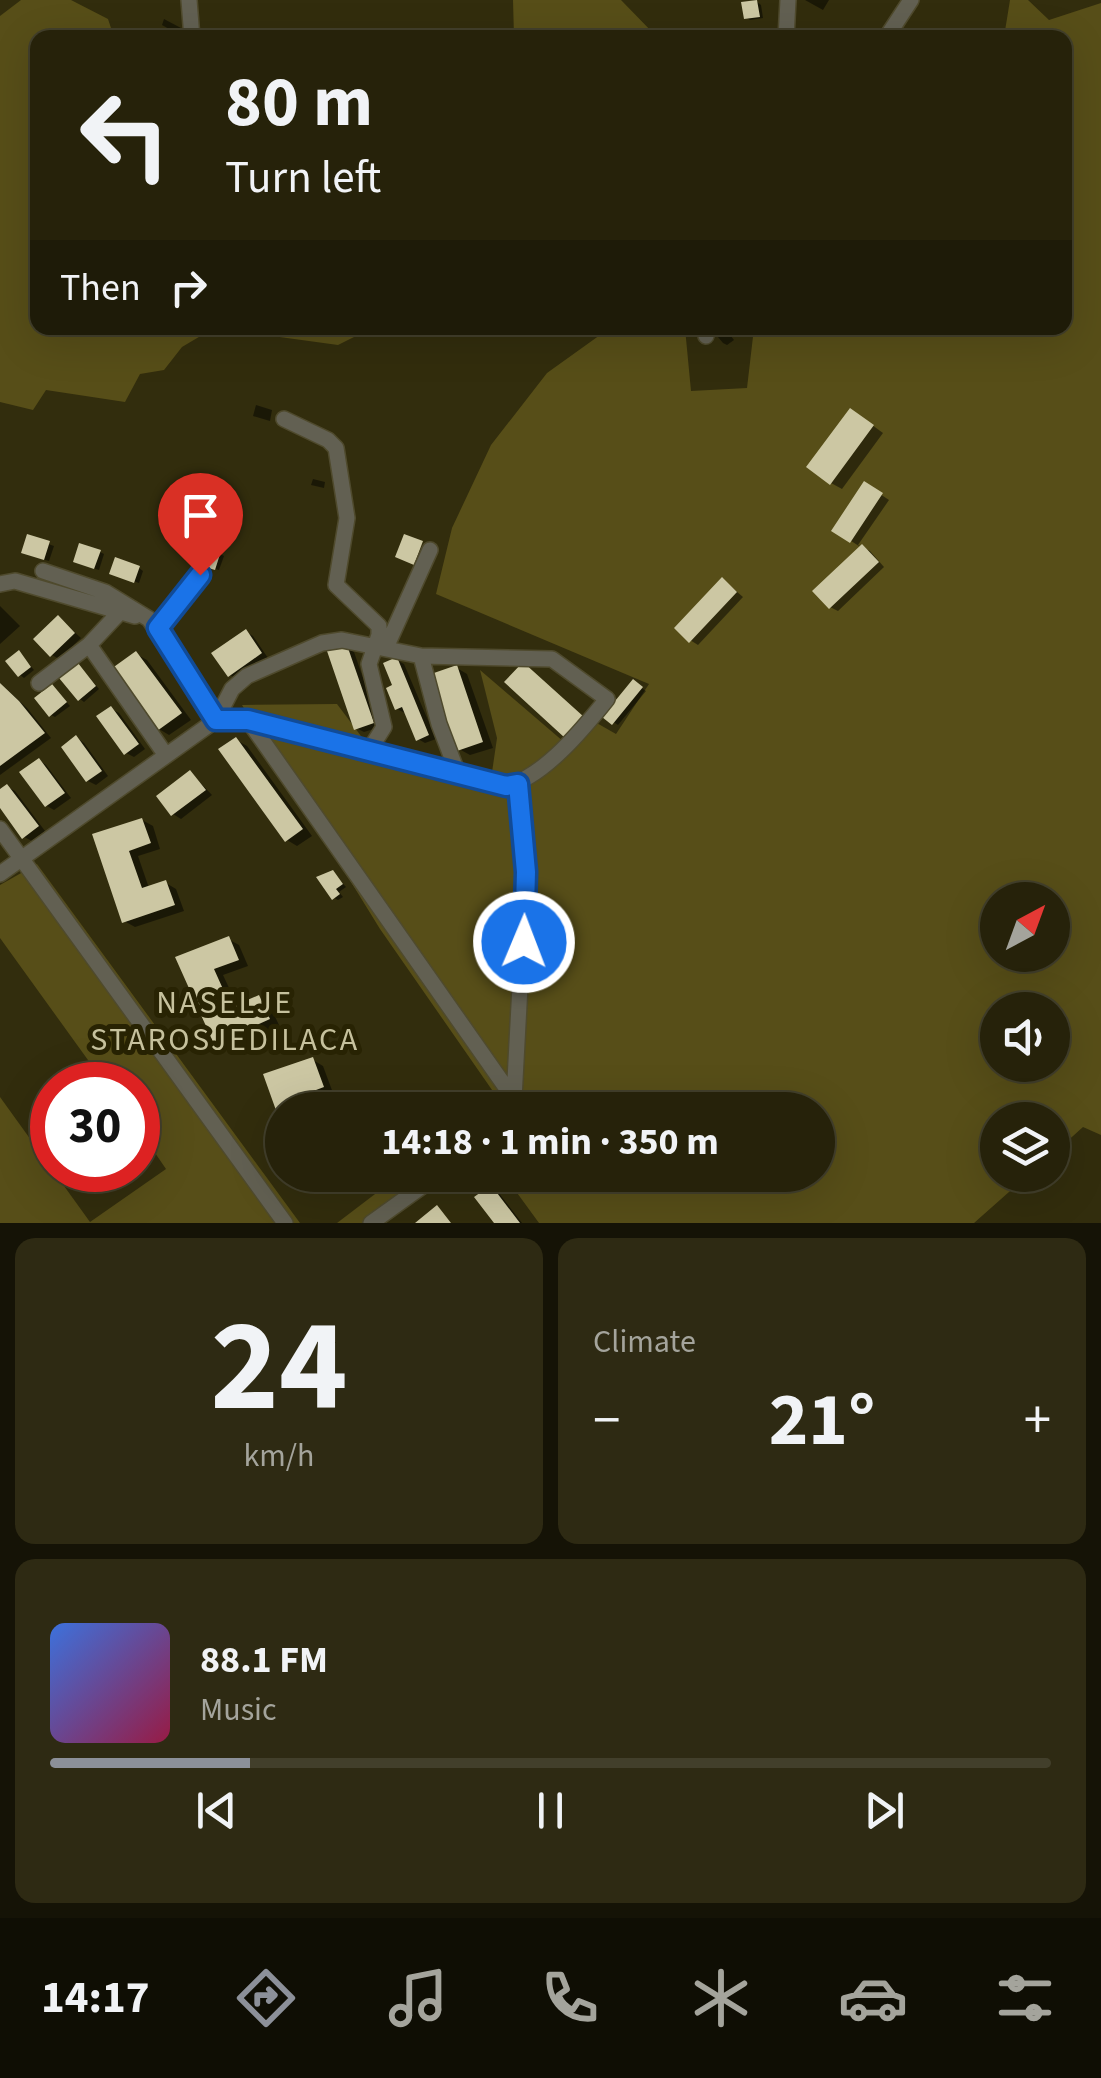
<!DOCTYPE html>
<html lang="en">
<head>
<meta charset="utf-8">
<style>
  :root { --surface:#26220a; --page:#2e2a13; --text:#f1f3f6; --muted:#a4a49c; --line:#423f2b; --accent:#8c9099 }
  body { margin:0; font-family:"Source Sans 3",sans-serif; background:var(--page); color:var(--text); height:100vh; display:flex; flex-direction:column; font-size:38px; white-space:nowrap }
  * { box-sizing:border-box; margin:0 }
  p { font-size:32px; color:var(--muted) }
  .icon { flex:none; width:55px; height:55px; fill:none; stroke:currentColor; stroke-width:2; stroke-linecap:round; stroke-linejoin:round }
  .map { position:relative; height:1223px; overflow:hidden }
  .details { display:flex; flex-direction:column; gap:15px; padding:15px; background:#151306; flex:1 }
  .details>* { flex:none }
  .hud { position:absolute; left:30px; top:30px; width:1042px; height:305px; border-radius:20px; box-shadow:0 10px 40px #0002,0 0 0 2px var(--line); background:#26220a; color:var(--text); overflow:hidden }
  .needle { width:65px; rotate:41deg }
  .tools { position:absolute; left:980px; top:882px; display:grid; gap:20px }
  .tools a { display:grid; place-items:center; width:90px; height:90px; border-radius:50%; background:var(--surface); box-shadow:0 10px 40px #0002,0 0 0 2px var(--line); font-size:50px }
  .speed { position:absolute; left:30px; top:1062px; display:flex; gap:20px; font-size:50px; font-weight:700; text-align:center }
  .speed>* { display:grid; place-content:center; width:130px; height:130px; border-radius:50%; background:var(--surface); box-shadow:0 10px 40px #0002,0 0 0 2px var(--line); line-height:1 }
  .speed .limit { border:15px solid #d22; background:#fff; color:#111 }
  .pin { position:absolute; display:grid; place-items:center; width:85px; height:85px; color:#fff; margin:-102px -42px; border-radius:50% 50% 50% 0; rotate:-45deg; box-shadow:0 0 10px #0007 }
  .pin .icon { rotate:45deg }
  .me { position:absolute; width:110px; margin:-55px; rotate:1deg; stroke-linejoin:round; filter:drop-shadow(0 0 8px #0008) }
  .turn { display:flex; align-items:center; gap:35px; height:210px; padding:0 30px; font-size:45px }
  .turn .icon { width:130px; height:130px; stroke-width:2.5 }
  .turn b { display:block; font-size:70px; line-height:85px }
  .then { display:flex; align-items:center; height:95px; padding:0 30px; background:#0003; gap:20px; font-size:38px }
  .big { font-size:75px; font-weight:700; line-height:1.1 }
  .details .card { flex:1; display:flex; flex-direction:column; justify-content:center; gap:15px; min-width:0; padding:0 35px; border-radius:20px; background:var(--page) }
  .details .dial { align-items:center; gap:0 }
  .dial b { font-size:130px; line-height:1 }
  .song { display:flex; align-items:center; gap:30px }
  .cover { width:120px; height:120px; border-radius:15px; background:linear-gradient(135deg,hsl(220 70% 55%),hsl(340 70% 35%)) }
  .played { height:10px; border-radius:5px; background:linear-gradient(90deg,var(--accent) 20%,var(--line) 20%) }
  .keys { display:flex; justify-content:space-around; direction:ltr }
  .heat { display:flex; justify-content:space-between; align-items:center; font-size:55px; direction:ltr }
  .details .tiles { flex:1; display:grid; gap:15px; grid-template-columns:1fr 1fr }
  .card:last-child { grid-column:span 2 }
  .trip { position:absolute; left:265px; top:1092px; width:570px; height:100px; border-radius:50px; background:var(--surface); box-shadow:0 10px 40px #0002,0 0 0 2px var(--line); font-weight:700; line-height:100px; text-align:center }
  .tabs { display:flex; height:160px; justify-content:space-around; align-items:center; background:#0f0e04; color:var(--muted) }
  .tabs .icon { width:70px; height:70px }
  .tabs .selected { color:var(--accent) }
  .tabs b { font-size:45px; color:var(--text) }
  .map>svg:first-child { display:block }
  .green { fill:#574e18; fill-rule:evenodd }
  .shadow { fill:#0007 }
  .building { fill:#ccc7a3 }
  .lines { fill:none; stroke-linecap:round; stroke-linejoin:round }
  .minor-casing { stroke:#4f4a2d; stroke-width:18 }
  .minor { stroke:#626052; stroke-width:15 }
  .route-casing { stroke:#114b97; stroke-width:25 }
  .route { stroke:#1a73e8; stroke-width:18 }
  .labels { text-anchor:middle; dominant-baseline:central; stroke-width:10; stroke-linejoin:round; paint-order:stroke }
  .neighbourhood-label { font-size:32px; letter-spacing:2.5px; fill:#c6c19d; stroke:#282303 }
</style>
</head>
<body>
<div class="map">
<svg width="1101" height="1223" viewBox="0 0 1101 1223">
  <rect width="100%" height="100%" fill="#322d0d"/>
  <path class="green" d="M21 0H71L108 19 114 37 38 38V328H372L338 345 214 328 182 347 164 370 140 374 125 402 46 390 33 410 0 402V16Z
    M513 0H621L657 37H514Z
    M1010 0H1028L1049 20 1101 3V1135L1083 1127 1053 1154 1052 1120H998V1175H1028L974 1223H539L504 1175H818V1110H486L499 1100 380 929 242 705 337 704 376 756 490 786 497 738 480 670 571 748 595 722 616 734 649 684 436 594 452 528 491 445 547 373 607 330 685 328 691 391 747 388 754 328H1065V38L1004 37ZM998 900H1052V955H998ZM998 1010H1052V1065H998Z
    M37 864 300 1223H0V1097L90 1222 166 1169 138 1128V1085H106L0 938V885Z
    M400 1175H448L382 1223H337Z"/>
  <path class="shadow" d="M805 0H829L823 10Z
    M757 2 761 5 763 18 750 20 746 17Z
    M164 19 181 28 178 34 162 25Z
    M736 28 741 30 748 38H726Z
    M907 28 911 30 919 38H899Z
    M717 328H725L734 340 727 345 723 343 713 331Z
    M256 405 272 410 270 421 253 416Z
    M861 417 883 433 842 489 831 483Z
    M313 479 325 482 324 488 311 485Z
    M865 484 889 500 858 545 870 551 884 567 838 611 830 607 862 548 834 530Z
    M28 537 54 546 49 561 28 555Z
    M100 552 104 554 99 570 80 564Z
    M220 554 224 556 219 570 200 564Z
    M139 568 143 571 139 583 117 575Z
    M729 585 743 597 698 645 690 640Z
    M0 606 20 626 0 644Z
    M59 618 81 638 59 659 52 655Z
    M246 632 253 636 268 658 238 680 230 675Z
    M347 647 354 652 380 727 364 732 356 728Z
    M19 653 34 670 24 678 20 675Z
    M136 654 147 660 191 720 169 735 159 729Z
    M397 660 404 664 436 739 425 743 418 739 405 713 397 709Z
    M457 668 467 674 493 748 470 755 459 749Z
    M82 669 99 689 84 702 80 699Z
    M633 682 646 691 618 725 606 717Z
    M0 683 27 708 51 738 0 775Z
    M56 690 70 706 55 717 51 715Z
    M111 709 119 713 145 749 134 757 126 753Z
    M77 738 84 743 108 776 96 785 88 781 64 747Z
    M236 740 247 746 312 836 297 846 287 840Z
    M39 760 46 765 71 798 54 810 47 806Z
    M191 773 212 795 181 819 173 814Z
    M8 787 15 791 45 831 32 841 24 837 0 804V792Z
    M142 820 153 826 160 849 138 856 149 888 166 883 176 889 184 911 135 927 124 921 95 836Z
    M333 873 346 887 339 892 343 897 338 900 334 898Z
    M228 939 239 945 248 966 223 975 238 1007 259 998 269 1004 279 1025 226 1048 216 1042 178 958Z
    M313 1060 323 1066 333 1093 309 1101 312 1110H282V1121L266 1076Z
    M491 1188 498 1192 522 1223H497L478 1198Z"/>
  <path class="building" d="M757 0 760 17 744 19 741 2Z
    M850 408 874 425 830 485 806 467Z
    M864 481 883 493 850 543 831 531Z
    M27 534 50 541 44 560 21 553Z
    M404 534 423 541 414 565 395 557Z
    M79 543 101 550 94 569 73 562Z
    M198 544 221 551 215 570 192 563Z
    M862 544 879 562 829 609 812 591Z
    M115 557 140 566 134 583 109 574Z
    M722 577 737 592 689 643 674 628Z
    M58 615 75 633 50 657 33 639Z
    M246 629 262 653 228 677 211 653Z
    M347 645 374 723 354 730 327 651Z
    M19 650 31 667 18 677 5 661Z
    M136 651 182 713 157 731 111 669Z
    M397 657 429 735 416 741 402 707 395 710 386 688 392 685 383 663Z
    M523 662 584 717 565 738 504 682Z
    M78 663 96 686 78 701 59 678Z
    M457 665 483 742 457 751 431 674Z
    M633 679 643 687 612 725 602 717Z
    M0 683 19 701 45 733 0 766Z
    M52 684 67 702 49 717 34 698Z
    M111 706 139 744 124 755 96 716Z
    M76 735 102 771 86 782 61 747Z
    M236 737 303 829 285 842 218 749Z
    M39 758 65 793 45 807 19 772Z
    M190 770 206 790 171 816 156 796Z
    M7 784 39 826 22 839 0 808V789Z
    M142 818 151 843 129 851 142 888 166 880 175 905 122 923 92 834Z
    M333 870 343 884 336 889 340 894 332 900 316 877Z
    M229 936 239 960 214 969 231 1007 259 995 270 1019 214 1044 175 957Z
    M313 1057 324 1087 300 1096 305 1110H282V1127L263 1074Z
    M491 1185 520 1223H494L474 1197Z
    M437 1205 451 1223H415Z"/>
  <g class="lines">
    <defs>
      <path id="minor" d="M189 0 192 38
        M786 38 788 0
        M886 38 911 0
        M706 336 707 328
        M284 419 328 440 336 448 347 518 336 585 379 626V635L369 664 384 727 370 749
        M43 571 105 592 149 619 216 720
        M0 584 15 581 135 616
        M157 628 200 575
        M89 645 165 754
        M376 648 389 641 430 550
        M421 656 439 724 458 774
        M39 683 89 645 119 613
        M248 720 514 1099 511 1110
        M0 829 285 1223
        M0 874 216 720H248L506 786C543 778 584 728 607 699L552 659 421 656 342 640 322 643 247 676 232 689 216 720
        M514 1099 526 873 518 783
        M371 1223 438 1175"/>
    </defs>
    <use href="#minor" class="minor-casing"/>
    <use href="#minor" class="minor"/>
  </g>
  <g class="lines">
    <defs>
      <path id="route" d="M200 575 158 628 216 720H248L506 786 518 784 526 872 524 942"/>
    </defs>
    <use href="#route" class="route-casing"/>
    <use href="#route" class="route"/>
  </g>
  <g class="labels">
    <g class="neighbourhood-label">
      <text x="225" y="1003">NASELJE<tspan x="225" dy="37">STAROSJEDILACA</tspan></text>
    </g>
  </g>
</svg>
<div class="tools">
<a><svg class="needle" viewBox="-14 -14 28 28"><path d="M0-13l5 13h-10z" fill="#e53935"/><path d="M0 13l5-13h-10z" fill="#a4a49c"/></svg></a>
<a><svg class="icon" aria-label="sound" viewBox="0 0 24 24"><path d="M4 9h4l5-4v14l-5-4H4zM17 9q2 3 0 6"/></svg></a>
<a><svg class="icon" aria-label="layers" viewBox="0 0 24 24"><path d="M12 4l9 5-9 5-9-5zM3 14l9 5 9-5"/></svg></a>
</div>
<div class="speed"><div class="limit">30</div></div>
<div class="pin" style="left:200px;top:575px;background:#d93025"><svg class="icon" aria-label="arrive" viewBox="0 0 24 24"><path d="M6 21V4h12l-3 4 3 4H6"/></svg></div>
<svg class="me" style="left:524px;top:942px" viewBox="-20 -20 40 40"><circle r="17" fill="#1a73e8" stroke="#fff" stroke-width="3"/><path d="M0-11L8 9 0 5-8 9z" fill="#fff"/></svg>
<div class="trip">14:18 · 1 min · 350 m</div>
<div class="hud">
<div class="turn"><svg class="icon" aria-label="left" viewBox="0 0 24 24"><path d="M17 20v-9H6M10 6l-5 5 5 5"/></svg><div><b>80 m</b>Turn left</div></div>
<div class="then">Then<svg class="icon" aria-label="right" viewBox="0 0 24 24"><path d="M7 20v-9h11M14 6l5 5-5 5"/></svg></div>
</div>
</div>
<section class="details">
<div class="tiles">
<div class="card dial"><b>24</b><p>km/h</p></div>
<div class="card"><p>Climate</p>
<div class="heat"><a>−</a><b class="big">21°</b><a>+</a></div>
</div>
<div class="card">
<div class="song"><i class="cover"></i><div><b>88.1 FM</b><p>Music</p></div></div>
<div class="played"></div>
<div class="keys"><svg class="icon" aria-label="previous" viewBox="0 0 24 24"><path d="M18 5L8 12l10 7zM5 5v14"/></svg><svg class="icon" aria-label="pause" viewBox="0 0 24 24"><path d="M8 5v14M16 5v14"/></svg><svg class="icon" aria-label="next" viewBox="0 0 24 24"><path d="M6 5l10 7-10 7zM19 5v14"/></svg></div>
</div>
</div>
</section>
<nav class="tabs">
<b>14:17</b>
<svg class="icon selected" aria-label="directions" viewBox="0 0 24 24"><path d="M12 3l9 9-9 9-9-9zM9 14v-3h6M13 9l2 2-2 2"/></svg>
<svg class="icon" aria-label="music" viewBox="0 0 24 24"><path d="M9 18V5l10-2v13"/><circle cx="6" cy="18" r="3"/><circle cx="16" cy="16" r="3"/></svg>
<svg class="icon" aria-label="phone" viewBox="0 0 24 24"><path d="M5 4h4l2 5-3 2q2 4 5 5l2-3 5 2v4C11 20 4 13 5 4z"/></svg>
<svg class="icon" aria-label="climate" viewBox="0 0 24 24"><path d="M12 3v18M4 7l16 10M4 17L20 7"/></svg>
<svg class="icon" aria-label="car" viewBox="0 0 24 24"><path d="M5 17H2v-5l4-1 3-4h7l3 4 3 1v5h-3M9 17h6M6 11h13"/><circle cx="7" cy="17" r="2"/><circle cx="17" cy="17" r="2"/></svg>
<svg class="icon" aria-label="filters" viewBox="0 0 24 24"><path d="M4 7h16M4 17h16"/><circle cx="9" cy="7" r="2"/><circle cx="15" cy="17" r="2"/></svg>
</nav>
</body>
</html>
